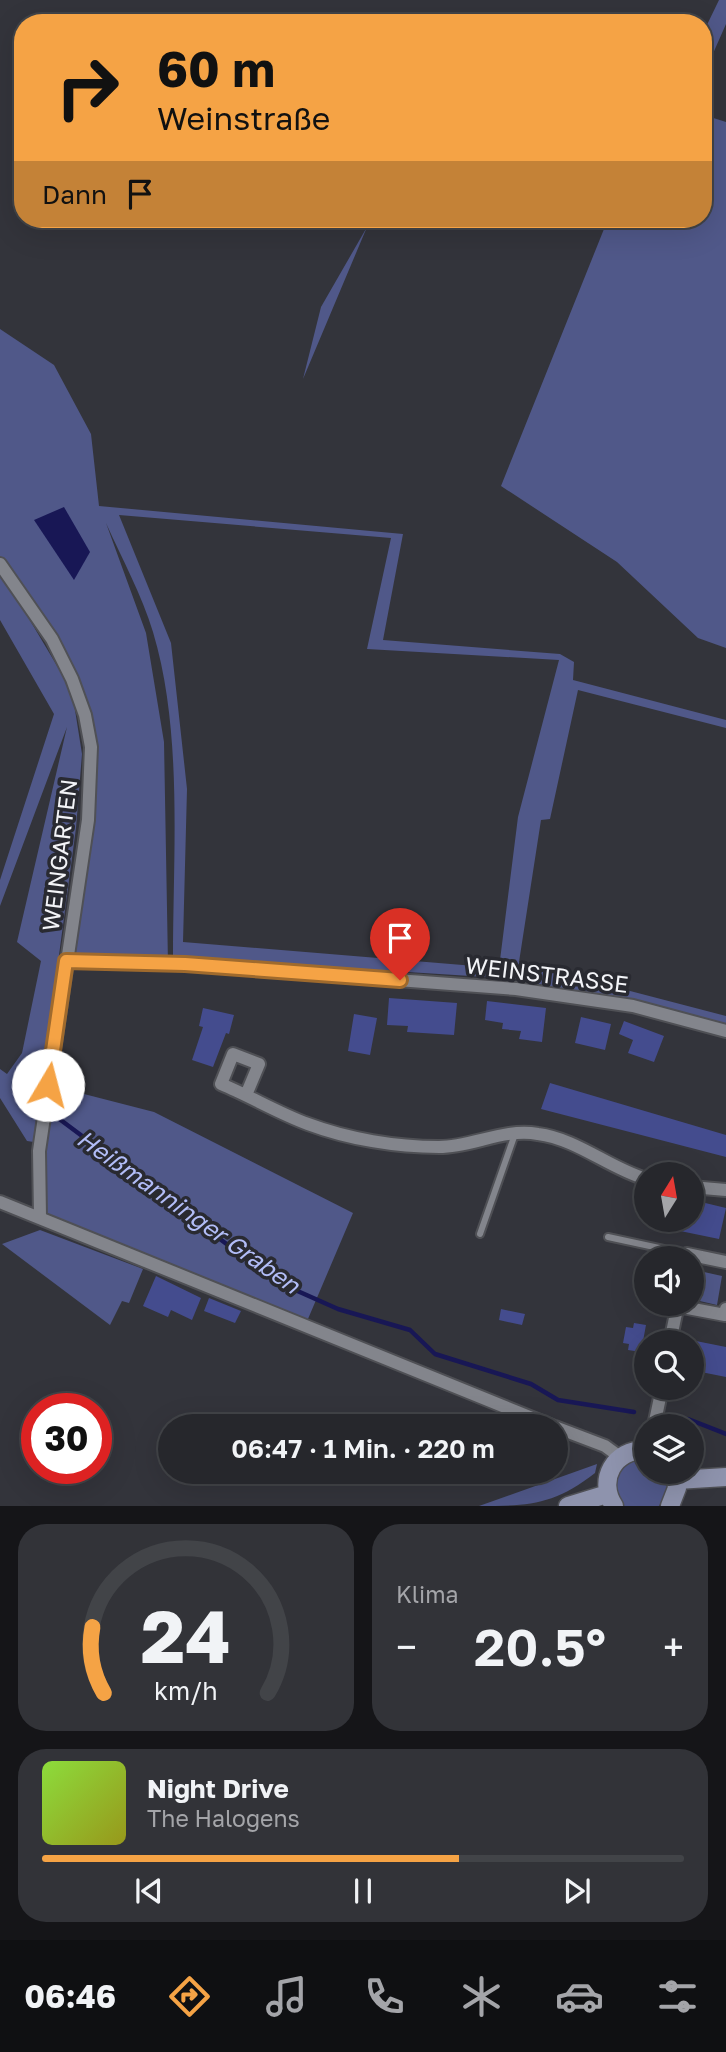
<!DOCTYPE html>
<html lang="de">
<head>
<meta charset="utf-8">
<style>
  :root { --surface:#26272c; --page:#323338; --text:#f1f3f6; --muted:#a4a5a9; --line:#424448; --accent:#f5a345 }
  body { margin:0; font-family:"Golos Text",sans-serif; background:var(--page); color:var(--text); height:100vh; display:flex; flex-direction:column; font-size:26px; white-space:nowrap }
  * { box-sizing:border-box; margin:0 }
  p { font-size:23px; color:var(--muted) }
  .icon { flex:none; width:38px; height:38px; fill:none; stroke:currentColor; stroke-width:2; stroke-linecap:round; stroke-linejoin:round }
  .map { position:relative; height:1506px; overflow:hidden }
  .side { display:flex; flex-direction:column; gap:18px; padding:18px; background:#151518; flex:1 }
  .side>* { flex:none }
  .guide { position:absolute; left:14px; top:14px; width:698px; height:214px; border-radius:28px; box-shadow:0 7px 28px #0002,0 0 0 2px var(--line); background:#f5a345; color:#111; overflow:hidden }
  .needle { width:46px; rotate:11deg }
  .controls { position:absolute; left:634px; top:1162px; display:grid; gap:14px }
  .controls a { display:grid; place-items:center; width:70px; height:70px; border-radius:50%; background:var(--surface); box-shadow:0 7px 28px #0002,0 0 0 2px var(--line); font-size:35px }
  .speed { position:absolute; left:21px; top:1393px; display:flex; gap:14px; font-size:35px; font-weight:700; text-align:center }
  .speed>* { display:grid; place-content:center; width:91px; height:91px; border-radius:50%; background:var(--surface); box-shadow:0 7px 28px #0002,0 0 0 2px var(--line); line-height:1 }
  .speed .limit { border:10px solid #d22; background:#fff; color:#111 }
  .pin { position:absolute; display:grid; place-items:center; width:60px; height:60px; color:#fff; margin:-72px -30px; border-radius:50% 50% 50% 0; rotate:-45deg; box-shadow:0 0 7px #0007 }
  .pin .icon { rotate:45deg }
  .me { position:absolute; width:77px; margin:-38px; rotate:8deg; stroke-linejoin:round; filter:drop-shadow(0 0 5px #0008) }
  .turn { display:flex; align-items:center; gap:24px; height:147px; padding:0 28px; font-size:32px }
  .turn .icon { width:91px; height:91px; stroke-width:2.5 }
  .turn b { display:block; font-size:49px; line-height:60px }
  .then { display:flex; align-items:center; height:66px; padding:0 28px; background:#0003; gap:14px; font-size:26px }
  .big { font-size:52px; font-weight:600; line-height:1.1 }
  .side .card { flex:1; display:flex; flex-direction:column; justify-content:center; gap:10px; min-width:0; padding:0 24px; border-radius:28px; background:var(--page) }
  .side .dial { align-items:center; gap:0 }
  .dial svg { height:182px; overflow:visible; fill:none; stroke:var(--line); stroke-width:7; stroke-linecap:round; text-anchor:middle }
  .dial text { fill:var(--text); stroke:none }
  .song { display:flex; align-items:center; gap:21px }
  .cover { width:84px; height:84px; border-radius:10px; background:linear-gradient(135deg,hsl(90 70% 55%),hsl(60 70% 35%)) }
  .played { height:7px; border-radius:4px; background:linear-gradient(90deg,var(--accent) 65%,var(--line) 65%) }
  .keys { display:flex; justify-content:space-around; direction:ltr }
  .heat { display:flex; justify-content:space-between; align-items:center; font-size:38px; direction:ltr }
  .side .tiles { flex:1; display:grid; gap:18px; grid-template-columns:1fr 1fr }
  .card:last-child { grid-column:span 2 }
  .trip { position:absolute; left:158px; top:1414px; width:410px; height:70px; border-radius:35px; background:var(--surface); box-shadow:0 7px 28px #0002,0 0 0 2px var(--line); font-weight:600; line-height:70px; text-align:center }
  .tabs { display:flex; height:112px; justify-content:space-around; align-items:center; background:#0f1012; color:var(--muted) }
  .tabs .icon { width:49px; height:49px }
  .tabs .selected { color:var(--accent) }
  .tabs b { font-size:32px; color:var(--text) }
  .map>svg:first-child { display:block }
  .green { fill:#505889; fill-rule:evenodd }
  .water { fill:#181755 }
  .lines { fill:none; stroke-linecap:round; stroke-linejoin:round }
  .stream { stroke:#181755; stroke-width:4.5 }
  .building { fill:#444c8e }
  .service-casing { stroke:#4f5055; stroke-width:10 }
  .minor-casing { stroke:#4f5055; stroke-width:16 }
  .secondary-casing { stroke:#4f5055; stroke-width:21 }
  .service { stroke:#83858c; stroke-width:6 }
  .minor { stroke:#83858c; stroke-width:12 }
  .secondary { stroke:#8e93ad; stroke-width:18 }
  .route-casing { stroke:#9f6a2d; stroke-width:18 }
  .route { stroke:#f5a345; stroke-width:12 }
  .labels { text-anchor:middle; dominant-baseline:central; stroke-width:7; stroke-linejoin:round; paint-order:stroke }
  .street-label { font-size:23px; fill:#f3f4f8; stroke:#292a31 }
  .water-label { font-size:24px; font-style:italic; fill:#b2bdf7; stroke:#292a31 }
</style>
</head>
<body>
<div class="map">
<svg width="726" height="1506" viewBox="0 0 726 1506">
  <rect width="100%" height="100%" fill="#33343b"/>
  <path class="green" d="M719 0H726V24L704 74V31Z
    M704 115 726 122V648L698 638 617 562 501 486 608 219H704Z
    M367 227 303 379 321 307Z
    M0 329 54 365 91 434 99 506 403 534 383 640 560 654 574 662 573 680 726 720V728L578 690 550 819 541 820 519 962 726 1016V1029L519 979 173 957C173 853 183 732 153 632 142 595 122 559 106 523L146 633 164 742 168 964 66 961 91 747 72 679 0 560ZM119 515 391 538 367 649 559 660 518 817 499 968 183 942 187 789 171 643Z
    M0 570 72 691 82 754 76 828 34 1142 27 1141 0 1098V1069L7 1074 22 1053 41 961 17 942 67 727 0 906V880L54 714 0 620Z
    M49 1085 154 1112 353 1213 305 1326 40 1216Z
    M40 1230 143 1269 129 1303 122 1301 110 1325 2 1244Z
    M695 1270 722 1276 717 1305 691 1299Z
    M634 1459H646V1472H665L669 1486 659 1506H624C609 1490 615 1469 634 1459Z
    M597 1464 595 1473C554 1505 529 1506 479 1506Z"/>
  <path class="water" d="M64 507 90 552 74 580 34 520Z"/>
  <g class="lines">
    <path class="stream" d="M58 1118 256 1266 293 1289 338 1309 410 1330 435 1354 531 1384 558 1400 634 1412
      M688 1419 726 1434"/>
  </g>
  <path class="building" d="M389 998 457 1003 454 1035 407 1032 408 1026 387 1025Z
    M487 1001 546 1008 542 1042 519 1039 521 1031 502 1029 503 1023 485 1020Z
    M203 1008 234 1015 229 1034 226 1033 213 1067 192 1060 203 1027 199 1026Z
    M354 1014 377 1018 370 1055 348 1051Z
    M581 1017 611 1024 605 1050 575 1043Z
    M624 1021 664 1036 654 1062 628 1053 633 1040 619 1034Z
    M550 1083 726 1135V1157L541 1109Z
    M697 1201 726 1208 719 1239 651 1225 652 1220H691V1204L696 1205Z
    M156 1276 201 1298 192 1320 171 1310 168 1317 143 1306Z
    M209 1298 241 1311 235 1323 204 1311Z
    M501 1309 525 1314 522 1325 499 1320Z
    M634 1323 646 1325 641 1352 628 1350 629 1344 623 1343 626 1327 633 1328Z
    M691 1340 726 1347V1377L691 1370Z"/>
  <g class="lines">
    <defs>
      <path id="service" d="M480 1234 515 1134
        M608 1237 687 1254"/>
      <path id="minor" d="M0 564 52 639 72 679 85 715 91 747 88 820 39 1151 40 1216
        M66 961 185 964 516 989 633 1006 726 1031
        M246 1095 259 1064 233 1054 221 1084C250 1096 278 1113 308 1124 348 1139 396 1147 439 1147 473 1147 503 1128 538 1134 577 1139 609 1168 646 1179
        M691 1187 726 1190
        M0 1202 552 1426
        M687 1258V1254L726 1262
        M677 1306 725 1315 726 1309
        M670 1342 678 1304
        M654 1426 662 1388
        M555 1427 605 1446 620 1457"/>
      <path id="secondary" d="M677 1480 726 1477
        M568 1506 607 1494
        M614 1506C597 1480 614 1449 646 1450
        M670 1506 677 1488 675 1472"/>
    </defs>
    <use href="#service" class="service-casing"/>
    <use href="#minor" class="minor-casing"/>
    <use href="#secondary" class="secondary-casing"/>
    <use href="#service" class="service"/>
    <use href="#minor" class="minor"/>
    <use href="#secondary" class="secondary"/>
  </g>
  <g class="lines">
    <defs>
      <path id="route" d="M48 1085 66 961 185 964 400 980"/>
    </defs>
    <use href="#route" class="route-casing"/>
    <use href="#route" class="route"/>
  </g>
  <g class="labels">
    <g class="street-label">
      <text transform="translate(59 855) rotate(-83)">WEINGARTEN</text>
      <text transform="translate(547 974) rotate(7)">WEINSTRASSE</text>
    </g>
    <g class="water-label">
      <text transform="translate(189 1211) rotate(35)">Heißmanninger Graben</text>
    </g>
  </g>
</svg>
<div class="controls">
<a><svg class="needle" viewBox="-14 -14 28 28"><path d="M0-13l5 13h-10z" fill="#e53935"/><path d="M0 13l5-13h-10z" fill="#a4a5a9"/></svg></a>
<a><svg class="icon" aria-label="sound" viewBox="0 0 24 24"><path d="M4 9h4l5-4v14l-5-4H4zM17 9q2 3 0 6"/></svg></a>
<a><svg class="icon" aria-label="search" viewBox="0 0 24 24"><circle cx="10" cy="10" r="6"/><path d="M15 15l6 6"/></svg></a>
<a><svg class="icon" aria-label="layers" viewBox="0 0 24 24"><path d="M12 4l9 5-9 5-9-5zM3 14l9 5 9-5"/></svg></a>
</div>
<div class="speed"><div class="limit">30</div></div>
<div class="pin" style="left:400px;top:980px;background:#d93025"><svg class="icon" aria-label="arrive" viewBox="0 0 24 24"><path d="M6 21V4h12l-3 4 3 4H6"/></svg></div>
<svg class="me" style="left:48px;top:1085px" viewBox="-20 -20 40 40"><circle r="19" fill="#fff"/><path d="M0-13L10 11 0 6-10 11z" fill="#f5a345"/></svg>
<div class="trip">06:47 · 1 Min. · 220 m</div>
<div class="guide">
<div class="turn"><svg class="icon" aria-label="right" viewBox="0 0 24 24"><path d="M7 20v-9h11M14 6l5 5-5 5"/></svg><div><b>60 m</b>Weinstraße</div></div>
<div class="then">Dann<svg class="icon" aria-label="arrive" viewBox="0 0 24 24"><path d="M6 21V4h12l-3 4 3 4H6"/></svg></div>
</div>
</div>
<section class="side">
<div class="tiles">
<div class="card dial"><svg viewBox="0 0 100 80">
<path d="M14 69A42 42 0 1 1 86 69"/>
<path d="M14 69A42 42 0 0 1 9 40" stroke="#f5a345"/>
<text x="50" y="56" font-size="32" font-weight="700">24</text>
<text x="50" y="72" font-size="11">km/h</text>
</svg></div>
<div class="card"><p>Klima</p>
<div class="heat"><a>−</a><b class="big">20.5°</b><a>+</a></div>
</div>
<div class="card">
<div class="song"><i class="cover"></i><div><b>Night Drive</b><p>The Halogens</p></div></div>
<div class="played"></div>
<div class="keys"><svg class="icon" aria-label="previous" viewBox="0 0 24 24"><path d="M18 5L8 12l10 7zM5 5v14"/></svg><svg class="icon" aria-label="pause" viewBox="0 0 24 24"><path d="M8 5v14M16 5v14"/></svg><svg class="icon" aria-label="next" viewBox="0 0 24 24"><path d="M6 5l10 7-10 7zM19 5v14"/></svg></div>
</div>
</div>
</section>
<nav class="tabs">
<b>06:46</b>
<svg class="icon selected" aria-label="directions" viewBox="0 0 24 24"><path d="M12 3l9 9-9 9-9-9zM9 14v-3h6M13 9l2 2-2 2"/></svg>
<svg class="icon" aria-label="music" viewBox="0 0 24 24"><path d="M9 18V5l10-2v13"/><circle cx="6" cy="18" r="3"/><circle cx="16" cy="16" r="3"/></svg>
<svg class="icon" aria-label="phone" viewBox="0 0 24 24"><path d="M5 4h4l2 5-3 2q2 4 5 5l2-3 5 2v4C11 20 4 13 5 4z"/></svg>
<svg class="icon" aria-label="climate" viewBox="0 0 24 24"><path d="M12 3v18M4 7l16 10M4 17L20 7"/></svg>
<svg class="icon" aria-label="car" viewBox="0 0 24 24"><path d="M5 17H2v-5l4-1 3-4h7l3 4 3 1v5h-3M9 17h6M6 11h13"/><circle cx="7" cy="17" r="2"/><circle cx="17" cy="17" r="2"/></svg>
<svg class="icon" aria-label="filters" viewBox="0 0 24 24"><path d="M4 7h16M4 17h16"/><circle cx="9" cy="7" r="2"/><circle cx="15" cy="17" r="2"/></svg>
</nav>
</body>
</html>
